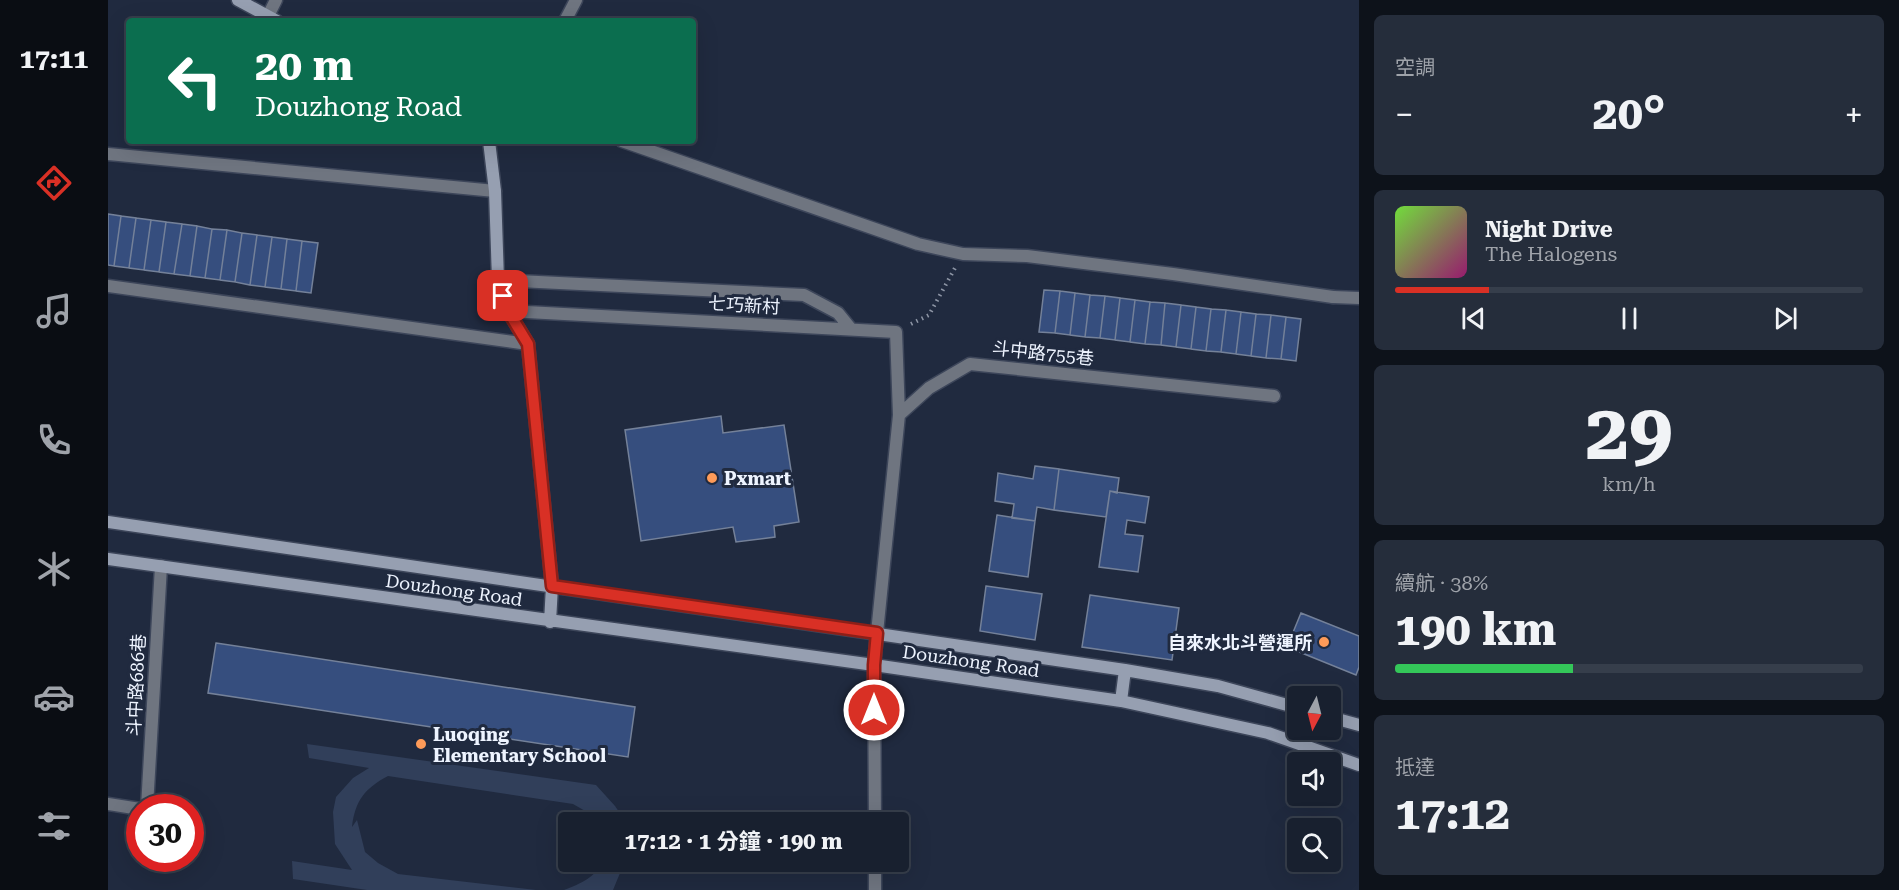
<!DOCTYPE html>
<html lang="zh-TW">
<head>
<meta charset="utf-8">
<style>
  :root { --surface:#18202f; --page:#252d3b; --text:#f1f3f6; --muted:#9fa3aa; --line:#363e4b; --accent:#d93025 }
  body { margin:0; font-family:"Roboto Serif","Noto Sans TC",serif; background:var(--page); color:var(--text); height:100vh; display:flex; flex-direction:column; font-size:22px; white-space:nowrap }
  * { box-sizing:border-box; margin:0 }
  p { font-size:20px; color:var(--muted) }
  .icon { flex:none; width:33px; height:33px; fill:none; stroke:currentColor; stroke-width:2; stroke-linecap:round; stroke-linejoin:round }
  .map { position:relative; flex:1; overflow:hidden }
  .side { display:flex; flex-direction:column; gap:15px; padding:15px; background:#0d121a; width:540px }
  .side>* { flex:none }
  .banner { position:absolute; left:18px; top:18px; width:570px; height:126px; border-radius:6px; box-shadow:0 6px 24px #0002,0 0 0 2px var(--line); background:#0b6e4f; color:#fff; overflow:hidden }
  .needle { width:39px; rotate:187deg }
  .buttons { position:absolute; left:1179px; top:686px; display:grid; gap:12px }
  .buttons a { display:grid; place-items:center; width:54px; height:54px; border-radius:6px; background:var(--surface); box-shadow:0 6px 24px #0002,0 0 0 2px var(--line); font-size:30px }
  .speed { position:absolute; left:18px; top:794px; display:flex; gap:12px; font-size:30px; font-weight:700; text-align:center }
  .speed>* { display:grid; place-content:center; width:78px; height:78px; border-radius:50%; background:var(--surface); box-shadow:0 6px 24px #0002,0 0 0 2px var(--line); line-height:1 }
  .speed .limit { border:9px solid #d22; background:#fff; color:#111 }
  .pin { position:absolute; display:grid; place-items:center; width:51px; height:51px; color:#fff; margin:-26px; border-radius:12px; box-shadow:0 3px 9px #0006 }
  .me { position:absolute; width:66px; margin:-33px; rotate:0deg; stroke-linejoin:round; filter:drop-shadow(0 0 4px #0008) }
  .turn { display:flex; align-items:center; gap:21px; height:126px; padding:0 30px; font-size:27px }
  .turn .icon { width:78px; height:78px; stroke-width:2.5 }
  .turn b { display:block; font-size:42px; line-height:51px }
  .big { font-size:45px; font-weight:700; line-height:1.1 }
  .side .card { flex:1; display:flex; flex-direction:column; justify-content:center; gap:9px; min-width:0; padding:0 21px; border-radius:9px; background:var(--page) }
  .side .dial { align-items:center; gap:0 }
  .dial b { font-size:78px; line-height:1 }
  .song { display:flex; align-items:center; gap:18px }
  .cover { width:72px; height:72px; border-radius:9px; background:linear-gradient(135deg,hsl(100 70% 55%),hsl(320 70% 35%)) }
  .played { height:6px; border-radius:3px; background:linear-gradient(90deg,var(--accent) 20%,var(--line) 20%) }
  .keys { display:flex; justify-content:space-around; direction:ltr }
  .heat { display:flex; justify-content:space-between; align-items:center; font-size:33px; direction:ltr }
  .charge { height:9px; border-radius:4px; background:linear-gradient(90deg,#34c759 38%,var(--line) 0) }
  .trip { position:absolute; left:450px; top:812px; width:351px; height:60px; border-radius:6px; background:var(--surface); box-shadow:0 6px 24px #0002,0 0 0 2px var(--line); font-weight:700; line-height:60px; text-align:center }
  main { display:flex; flex:1; min-height:0 }
  .menu { display:flex; flex-direction:column; width:108px; justify-content:space-around; align-items:center; background:#0a0d13; color:var(--muted) }
  .menu .icon { width:42px; height:42px }
  .menu .selected { color:var(--accent) }
  .menu b { font-size:27px; color:var(--text) }
  .map>svg:first-child { display:block }
  .green { fill:#313f5a }
  .building { fill:#364e7e; stroke:#748199; stroke-width:1.5 }
  .lines { fill:none; stroke-linecap:round; stroke-linejoin:round }
  .lane-casing { stroke:#3d465a; stroke-width:15 }
  .street-casing { stroke:#3d465a; stroke-width:15 }
  .secondary-casing { stroke:#3d465a; stroke-width:15 }
  .path { stroke:#8d95a5; stroke-width:4; stroke-dasharray:1.5 4.5; stroke-linecap:butt }
  .lane { stroke:#6f7580; stroke-width:12 }
  .street { stroke:#6f7580; stroke-width:12 }
  .secondary { stroke:#969fb1; stroke-width:12 }
  .route-casing { stroke:#8d1f18; stroke-width:15 }
  .route { stroke:#d93025; stroke-width:10 }
  .poi-dot { fill:#fe9b59; stroke:#202a3f; stroke-width:2 }
  .labels { text-anchor:middle; dominant-baseline:central; stroke-width:6; stroke-linejoin:round; paint-order:stroke }
  .street-label { font-size:18px; fill:#eef4ff; stroke:#202a3f }
  .poi-label { font-size:18px; font-weight:bold; fill:#eef4ff; stroke:#202a3f; text-anchor:start }
</style>
</head>
<body>
<main>
<nav class="menu">
<b>17:11</b>
<svg class="icon selected" aria-label="directions" viewBox="0 0 24 24"><path d="M12 3l9 9-9 9-9-9zM9 14v-3h6M13 9l2 2-2 2"/></svg>
<svg class="icon" aria-label="music" viewBox="0 0 24 24"><path d="M9 18V5l10-2v13"/><circle cx="6" cy="18" r="3"/><circle cx="16" cy="16" r="3"/></svg>
<svg class="icon" aria-label="phone" viewBox="0 0 24 24"><path d="M5 4h4l2 5-3 2q2 4 5 5l2-3 5 2v4C11 20 4 13 5 4z"/></svg>
<svg class="icon" aria-label="climate" viewBox="0 0 24 24"><path d="M12 3v18M4 7l16 10M4 17L20 7"/></svg>
<svg class="icon" aria-label="car" viewBox="0 0 24 24"><path d="M5 17H2v-5l4-1 3-4h7l3 4 3 1v5h-3M9 17h6M6 11h13"/><circle cx="7" cy="17" r="2"/><circle cx="17" cy="17" r="2"/></svg>
<svg class="icon" aria-label="filters" viewBox="0 0 24 24"><path d="M4 7h16M4 17h16"/><circle cx="9" cy="7" r="2"/><circle cx="15" cy="17" r="2"/></svg>
</nav>
<div class="map">
<svg width="1251" height="890" viewBox="0 0 1251 890">
  <rect width="100%" height="100%" fill="#202a3f"/>
  <path class="green" d="M199 744 488 785 507 806 518 822H488L479 812 465 804 280 776C257 788 247 801 244 827L249 820 257 852 270 863 290 874 428 890H259L185 879 184 861 244 870 227 844 225 812 228 797 245 778 261 768 201 758Z
    M496 861H517L505 890H456C474 883 486 878 496 861Z"/>
  <path class="building" d="M0 214 13 216 6 266 0 265Z
    M13 216 28 218 21 268 6 266Z
    M28 218 43 220 36 270 21 268Z
    M43 220 58 222 51 272 36 270Z
    M58 222 74 224 66 274 51 272Z
    M74 224 89 226 82 276 66 274Z
    M89 226 104 229 97 278 82 276Z
    M104 229 119 230 112 280 97 278Z
    M119 230 134 233 127 282 112 280Z
    M134 233 149 235 142 285 127 282Z
    M149 235 164 237 157 287 142 285Z
    M164 237 179 239 173 289 157 287Z
    M179 239 194 241 188 291 173 289Z
    M194 241 210 243 203 293 188 291Z
    M936 290 952 291 947 333 931 332Z
    M952 291 967 293 962 335 947 333Z
    M967 293 982 295 977 337 962 335Z
    M982 295 997 296 992 338 977 337Z
    M997 296 1012 298 1007 340 992 338Z
    M1012 298 1027 300 1022 342 1007 340Z
    M1027 300 1042 302 1037 344 1022 342Z
    M1042 302 1057 303 1053 345 1037 344Z
    M1057 303 1073 305 1068 347 1053 345Z
    M1073 305 1088 307 1083 349 1068 347Z
    M1088 307 1103 309 1098 351 1083 349Z
    M1103 309 1118 310 1113 352 1098 351Z
    M1118 310 1133 312 1128 354 1113 352Z
    M1133 312 1148 314 1143 356 1128 354Z
    M1148 314 1163 315 1158 358 1143 356Z
    M1163 315 1178 317 1173 359 1158 358Z
    M1178 317 1193 319 1188 361 1173 359Z
    M613 416 615 433 676 425 691 522 666 526 667 537 628 542 625 527 533 541 517 430Z
    M927 466 951 469 946 510 929 507 927 521 904 518 906 504 887 501 890 473 925 479Z
    M951 469 1011 478 1009 493 1002 491 998 517 946 510Z
    M1002 491 1041 497 1037 523 1019 520 1017 534 1035 536 1030 572 991 567Z
    M889 515 927 521 920 577 881 571Z
    M878 586 934 594 927 640 872 631Z
    M982 595 1071 608 1064 660 974 647Z
    M1193 613 1251 636V667L1248 675 1179 647Z
    M108 643 527 707 520 757 100 693Z"/>
  <g class="lines">
    <defs>
      <path id="lane" d="M160 16 168 0
        M457 21 468 0
        M514 141 810 244 855 254 919 256 1065 274 1225 297
        M390 280 696 295 730 313 743 329
        M400 311 788 332 791 415
        M769 633 791 415 821 388 862 364 1166 396
        M0 804 32 809
        M39 807 53 566"/>
      <path id="street" d="M0 154 387 191
        M0 286 420 344
        M1225 297 1251 298
        M767 822 766 665 769 633
        M767 861V890"/>
      <path id="secondary" d="M130 0 169 21
        M381 141 387 191 390 280 400 311 420 344 444 586 442 622
        M0 522 1017 670 1110 686 1190 708
        M0 559 766 665 1013 701 1160 733 1251 765
        M1013 701 1017 670
        M1222 717 1251 725"/>
    </defs>
    <use href="#lane" class="lane-casing"/>
    <use href="#street" class="street-casing"/>
    <use href="#secondary" class="secondary-casing"/>
    <path class="path" d="M803 324 821 315 847 268"/>
    <use href="#lane" class="lane"/>
    <use href="#street" class="street"/>
    <use href="#secondary" class="secondary"/>
  </g>
  <g class="lines">
    <defs>
      <path id="route" d="M395 296 400 311 420 344 444 586 769 633 766 665V710"/>
    </defs>
    <use href="#route" class="route-casing"/>
    <use href="#route" class="route"/>
  </g>
  <g class="poi-dot">
    <circle cx="604" cy="478" r="6"/>
    <circle cx="1216" cy="642" r="6"/>
    <circle cx="313" cy="744" r="6"/>
  </g>
  <g class="labels">
    <g class="street-label">
      <text transform="translate(636 305) rotate(3)">七巧新村</text>
      <text transform="translate(935 353) rotate(6)">斗中路755巷</text>
      <text transform="translate(346 590) rotate(8)">Douzhong Road</text>
      <text transform="translate(863 661) rotate(8)">Douzhong Road</text>
      <text transform="translate(28 685) rotate(-87)">斗中路686巷</text>
    </g>
    <g class="poi-label">
      <text x="616" y="478">Pxmart</text>
      <text x="1204" y="642" text-anchor="end">自來水北斗營運所</text>
      <text x="325" y="734">Luoqing<tspan x="325" dy="21">Elementary School</tspan></text>
    </g>
  </g>
</svg>
<div class="buttons">
<a><svg class="needle" viewBox="-14 -14 28 28"><path d="M0-13l5 13h-10z" fill="#e53935"/><path d="M0 13l5-13h-10z" fill="#9fa3aa"/></svg></a>
<a><svg class="icon" aria-label="sound" viewBox="0 0 24 24"><path d="M4 9h4l5-4v14l-5-4H4zM17 9q2 3 0 6"/></svg></a>
<a><svg class="icon" aria-label="search" viewBox="0 0 24 24"><circle cx="10" cy="10" r="6"/><path d="M15 15l6 6"/></svg></a>
</div>
<div class="speed"><div class="limit">30</div></div>
<div class="pin" style="left:395px;top:296px;background:#d93025"><svg class="icon" aria-label="arrive" viewBox="0 0 24 24"><path d="M6 21V4h12l-3 4 3 4H6"/></svg></div>
<svg class="me" style="left:766px;top:710px" viewBox="-20 -20 40 40"><circle r="17" fill="#d93025" stroke="#fff" stroke-width="3"/><path d="M0-11L8 9 0 5-8 9z" fill="#fff"/></svg>
<div class="trip">17:12 · 1 分鐘 · 190 m</div>
<div class="banner">
<div class="turn"><svg class="icon" aria-label="left" viewBox="0 0 24 24"><path d="M17 20v-9H6M10 6l-5 5 5 5"/></svg><div><b>20 m</b>Douzhong Road</div></div>
</div>
</div>
<section class="side">
<div class="card"><p>空調</p>
<div class="heat"><a>−</a><b class="big">20°</b><a>+</a></div>
</div>
<div class="card">
<div class="song"><i class="cover"></i><div><b>Night Drive</b><p>The Halogens</p></div></div>
<div class="played"></div>
<div class="keys"><svg class="icon" aria-label="previous" viewBox="0 0 24 24"><path d="M18 5L8 12l10 7zM5 5v14"/></svg><svg class="icon" aria-label="pause" viewBox="0 0 24 24"><path d="M8 5v14M16 5v14"/></svg><svg class="icon" aria-label="next" viewBox="0 0 24 24"><path d="M6 5l10 7-10 7zM19 5v14"/></svg></div>
</div>
<div class="card dial"><b>29</b><p>km/h</p></div>
<div class="card"><p>續航 · 38%</p><b class="big">190 km</b><div class="charge"></div></div>
<div class="card"><p>抵達</p><b class="big">17:12</b></div>
</section>
</main>
</body>
</html>
